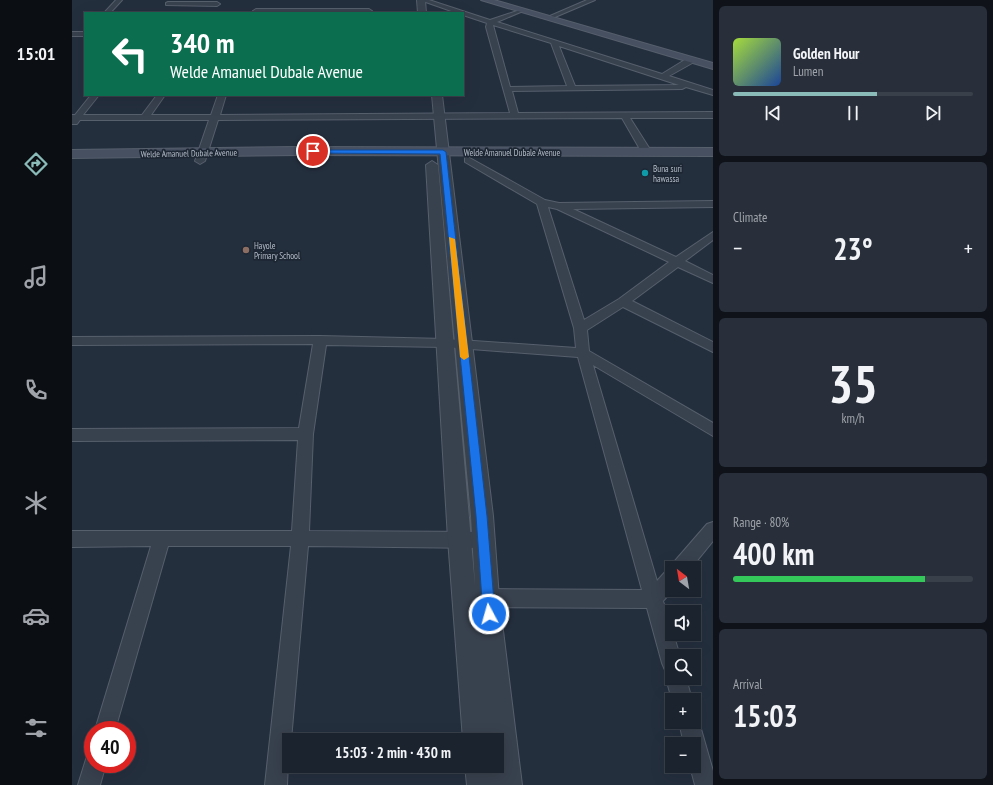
<!DOCTYPE html>
<html lang="en">
<head>
<meta charset="utf-8">
<style>
  :root { --surface:#1b232e; --page:#282f3a; --text:#f1f3f6; --muted:#a0a4aa; --line:#39404a; --accent:#8bbbb9 }
  body { margin:0; font-family:"PT Sans Narrow",sans-serif; background:var(--page); color:var(--text); height:100vh; display:flex; flex-direction:column; font-size:15px; white-space:nowrap }
  * { box-sizing:border-box; margin:0 }
  p { font-size:13px; color:var(--muted) }
  .icon { flex:none; width:22px; height:22px; fill:none; stroke:currentColor; stroke-width:2; stroke-linecap:round; stroke-linejoin:round }
  .map { position:relative; flex:1; overflow:hidden }
  .sheet { display:flex; flex-direction:column; gap:6px; padding:6px; background:#0f1319; width:280px }
  .sheet>* { flex:none }
  .banner { position:absolute; left:12px; top:12px; width:380px; height:84px; border-radius:0px; box-shadow:0 4px 16px #0002,0 0 0 1px var(--line); background:#0b6e4f; color:#fff; overflow:hidden }
  .needle { width:26px; rotate:329deg }
  .fabs { position:absolute; left:593px; top:561px; display:grid; gap:8px }
  .fabs a { display:grid; place-items:center; width:36px; height:36px; border-radius:0px; background:var(--surface); box-shadow:0 4px 16px #0002,0 0 0 1px var(--line); font-size:20px }
  .speed { position:absolute; left:12px; top:721px; display:flex; gap:8px; font-size:20px; font-weight:700; text-align:center }
  .speed>* { display:grid; place-content:center; width:52px; height:52px; border-radius:50%; background:var(--surface); box-shadow:0 4px 16px #0002,0 0 0 1px var(--line); line-height:1 }
  .speed .limit { border:6px solid #d22; background:#fff; color:#111 }
  .pin { position:absolute; display:grid; place-items:center; width:34px; height:34px; color:#fff; margin:-17px; border:2px solid #fff; border-radius:50%; box-shadow:0 1px 4px #0007 }
  .me { position:absolute; width:44px; margin:-22px; rotate:354deg; stroke-linejoin:round; filter:drop-shadow(0 0 3px #0008) }
  .turn { display:flex; align-items:center; gap:14px; height:84px; padding:0 20px; font-size:18px }
  .turn .icon { width:52px; height:52px; stroke-width:2.5 }
  .turn b { display:block; font-size:28px; line-height:34px }
  .big { font-size:30px; font-weight:700; line-height:1.1 }
  .sheet .card { flex:1; display:flex; flex-direction:column; justify-content:center; gap:6px; min-width:0; padding:0 14px; border-radius:6px; background:var(--page) }
  .sheet .dial { align-items:center; gap:0 }
  .dial b { font-size:52px; line-height:1 }
  .song { display:flex; align-items:center; gap:12px }
  .cover { width:48px; height:48px; border-radius:6px; background:linear-gradient(135deg,hsl(80 70% 55%),hsl(220 70% 35%)) }
  .played { height:4px; border-radius:2px; background:linear-gradient(90deg,var(--accent) 60%,var(--line) 60%) }
  .keys { display:flex; justify-content:space-around; direction:ltr }
  .heat { display:flex; justify-content:space-between; align-items:center; font-size:22px; direction:ltr }
  .charge { height:6px; border-radius:3px; background:linear-gradient(90deg,#34c759 80%,var(--line) 0) }
  .trip { position:absolute; left:210px; top:733px; width:222px; height:40px; border-radius:0px; background:var(--surface); box-shadow:0 4px 16px #0002,0 0 0 1px var(--line); font-weight:700; line-height:40px; text-align:center }
  main { display:flex; flex:1; min-height:0 }
  .dock { display:flex; flex-direction:column; width:72px; justify-content:space-around; align-items:center; background:#0b0e12; color:var(--muted) }
  .dock .icon { width:28px; height:28px }
  .dock .selected { color:var(--accent) }
  .dock b { font-size:18px; color:var(--text) }
  .map>svg:first-child { display:block }
  .lines { fill:none; stroke-linecap:round; stroke-linejoin:round }
  .minor-casing { stroke:#565f6c; stroke-width:2 }
  .tertiary-casing { stroke:#565f6c; stroke-width:2 }
  .secondary-casing { stroke:#565f6c; stroke-width:2 }
  .minor { fill:#38414e; fill-rule:evenodd }
  .tertiary { fill:#38414e; fill-rule:evenodd }
  .secondary { fill:#465061; fill-rule:evenodd }
  .route { fill:#1a73e8; stroke:#114b97 }
  .slow { fill:#f59e0b }
  .culture-dot { fill:#0f9aa8; stroke:#1d2633; stroke-width:1.5 }
  .education-dot { fill:#8d6e63; stroke:#1d2633; stroke-width:1.5 }
  .labels { text-anchor:middle; dominant-baseline:central; stroke-width:3.5; stroke-linejoin:round; paint-order:stroke }
  .far-street-label { font-size:9px; fill:#b4bcc9; stroke:#1d2633 }
  .far-poi-label { font-size:9px; fill:#b4bcc9; stroke:#1d2633; text-anchor:start }
</style>
</head>
<body>
<main>
<nav class="dock">
<b>15:01</b>
<svg class="icon selected" aria-label="directions" viewBox="0 0 24 24"><path d="M12 3l9 9-9 9-9-9zM9 14v-3h6M13 9l2 2-2 2"/></svg>
<svg class="icon" aria-label="music" viewBox="0 0 24 24"><path d="M9 18V5l10-2v13"/><circle cx="6" cy="18" r="3"/><circle cx="16" cy="16" r="3"/></svg>
<svg class="icon" aria-label="phone" viewBox="0 0 24 24"><path d="M5 4h4l2 5-3 2q2 4 5 5l2-3 5 2v4C11 20 4 13 5 4z"/></svg>
<svg class="icon" aria-label="climate" viewBox="0 0 24 24"><path d="M12 3v18M4 7l16 10M4 17L20 7"/></svg>
<svg class="icon" aria-label="car" viewBox="0 0 24 24"><path d="M5 17H2v-5l4-1 3-4h7l3 4 3 1v5h-3M9 17h6M6 11h13"/><circle cx="7" cy="17" r="2"/><circle cx="17" cy="17" r="2"/></svg>
<svg class="icon" aria-label="filters" viewBox="0 0 24 24"><path d="M4 7h16M4 17h16"/><circle cx="9" cy="7" r="2"/><circle cx="15" cy="17" r="2"/></svg>
</nav>
<div class="map">
<svg width="641" height="785" viewBox="0 0 641 785">
  <rect width="100%" height="100%" fill="#242f3e"/>
  <g class="lines">
    <defs>
      <path id="minor" d="M44 0H50L38 13H32Z
        M348 0H357L418 20 451 9V11L425 22 590 74 616 58H622V62L597 76 641 90V95L614 87 610 89 440 91 446 113 641 112V118H558L579 151 574 154 569 151 550 118 146 120 133 161 128 164 123 161 137 120H8L5 124H0V115H3L19 95H27L11 115H70L85 95H93L79 115H139L146 95H154L148 115 438 113 414 27 415 23 391 15V13H385ZM421 25 479 43 495 86 438 87ZM487 46 607 85 503 86Z
        M515 0H523L483 17 478 16Z
        M96 2H145L148 4 145 6 94 5V3Z
        M184 9H297L300 11 297 13 182 12 181 11Z
        M0 32H13V36H0Z
        M396 157 473 200 487 203 641 201V207L501 209 604 257 641 232V240L613 261 641 275V283L606 267 560 301 641 342V352L551 307 515 330 517 351 641 423V436L521 365 585 581 594 571 600 569 602 562 635 524 641 522V541L619 568H600L601 590 591 601 608 656H600V678H614L620 700H600L594 678 597 671 593 670 590 663 575 608 415 607 409 604 406 598 409 592 415 589 570 590 506 357 373 347 254 345 241 434 237 531 411 532 417 535 419 540 417 545 411 548 236 546 219 740H217L215 785H193L219 546H96L43 730H23L79 546 0 547V531H220L226 440 0 441V429L227 428 241 344 0 345V337L248 336 373 339 504 348 502 328 465 204 393 162V158ZM476 207 485 209 597 262 547 299 512 320Z
        M622 714 624 715 627 722 641 771V785H623L618 766H622V744H612L607 722H622Z
        M21 754V764H34L28 785H6L15 756Z"/>
      <path id="tertiary" d="M345 0H353L354 13H346Z
        M360 95H370L421 516 427 598 450 785H395L393 766H425V740H391L376 539 354 165 360 161 366 165 403 586 399 516Z"/>
      <path id="secondary" d="M409 0H422L641 63V69Z
        M226 147 641 148V156L226 155 0 158V150Z"/>
    </defs>
    <use href="#minor" class="minor-casing"/>
    <use href="#tertiary" class="tertiary-casing"/>
    <use href="#secondary" class="secondary-casing"/>
    <use href="#minor" class="minor"/>
    <use href="#tertiary" class="tertiary"/>
    <use href="#secondary" class="secondary"/>
  </g>
  <path class="route" d="M239 150H371L374 152 415 516 423 614 421 618 417 620 412 618 411 614 404 516 368 154 241 153H239Z"/>
  <path class="slow" d="M377 237 383 239 397 357 392 360 388 357Z"/>
  <circle class="culture-dot" cx="573" cy="173" r="4"/>
  <circle class="education-dot" cx="174" cy="250" r="4"/>
  <g class="labels">
    <g class="far-street-label">
      <text x="440" y="152">Welde Amanuel Dubale Avenue</text>
      <text transform="translate(117 153) rotate(-1)">Welde Amanuel Dubale Avenue</text>
    </g>
    <g class="far-poi-label">
      <text x="581" y="168">Buna suri<tspan x="581" dy="10">hawassa</tspan></text>
      <text x="182" y="245">Hayole<tspan x="182" dy="10">Primary School</tspan></text>
    </g>
  </g>
</svg>
<div class="fabs">
<a><svg class="needle" viewBox="-14 -14 28 28"><path d="M0-13l5 13h-10z" fill="#e53935"/><path d="M0 13l5-13h-10z" fill="#a0a4aa"/></svg></a>
<a><svg class="icon" aria-label="sound" viewBox="0 0 24 24"><path d="M4 9h4l5-4v14l-5-4H4zM17 9q2 3 0 6"/></svg></a>
<a><svg class="icon" aria-label="search" viewBox="0 0 24 24"><circle cx="10" cy="10" r="6"/><path d="M15 15l6 6"/></svg></a>
<a>+</a>
<a>−</a>
</div>
<div class="speed"><div class="limit">40</div></div>
<div class="pin" style="left:241px;top:151px;background:#d93025"><svg class="icon" aria-label="arrive" viewBox="0 0 24 24"><path d="M6 21V4h12l-3 4 3 4H6"/></svg></div>
<svg class="me" style="left:417px;top:614px" viewBox="-20 -20 40 40"><circle r="17" fill="#1a73e8" stroke="#fff" stroke-width="3"/><path d="M0-11L8 9 0 5-8 9z" fill="#fff"/></svg>
<div class="trip">15:03 · 2 min · 430 m</div>
<div class="banner">
<div class="turn"><svg class="icon" aria-label="left" viewBox="0 0 24 24"><path d="M17 20v-9H6M10 6l-5 5 5 5"/></svg><div><b>340 m</b>Welde Amanuel Dubale Avenue</div></div>
</div>
</div>
<section class="sheet">
<div class="card">
<div class="song"><i class="cover"></i><div><b>Golden Hour</b><p>Lumen</p></div></div>
<div class="played"></div>
<div class="keys"><svg class="icon" aria-label="previous" viewBox="0 0 24 24"><path d="M18 5L8 12l10 7zM5 5v14"/></svg><svg class="icon" aria-label="pause" viewBox="0 0 24 24"><path d="M8 5v14M16 5v14"/></svg><svg class="icon" aria-label="next" viewBox="0 0 24 24"><path d="M6 5l10 7-10 7zM19 5v14"/></svg></div>
</div>
<div class="card"><p>Climate</p>
<div class="heat"><a>−</a><b class="big">23°</b><a>+</a></div>
</div>
<div class="card dial"><b>35</b><p>km/h</p></div>
<div class="card"><p>Range · 80%</p><b class="big">400 km</b><div class="charge"></div></div>
<div class="card"><p>Arrival</p><b class="big">15:03</b></div>
</section>
</main>
</body>
</html>
